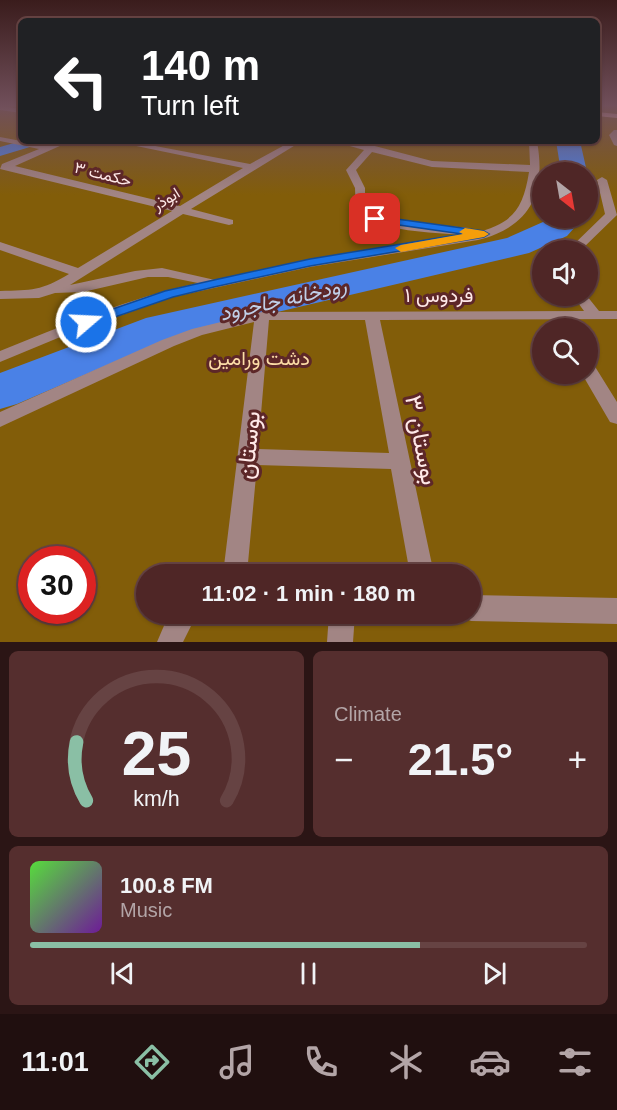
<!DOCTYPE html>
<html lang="en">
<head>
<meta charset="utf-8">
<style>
  :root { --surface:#4f2626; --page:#552e2e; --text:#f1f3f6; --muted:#b3a5a7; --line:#664343; --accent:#8abfa5 }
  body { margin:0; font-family:Arial,Vazirmatn,sans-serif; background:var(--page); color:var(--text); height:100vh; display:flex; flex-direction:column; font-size:22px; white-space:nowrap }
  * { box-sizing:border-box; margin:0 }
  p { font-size:20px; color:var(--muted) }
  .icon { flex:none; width:33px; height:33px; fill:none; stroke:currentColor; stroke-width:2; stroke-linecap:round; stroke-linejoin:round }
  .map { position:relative; height:642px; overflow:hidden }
  .sheet { display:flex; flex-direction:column; gap:9px; padding:9px; background:#2b1515; flex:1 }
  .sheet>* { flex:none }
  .hud { position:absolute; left:18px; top:18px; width:582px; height:126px; border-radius:9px; box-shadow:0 2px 4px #0004,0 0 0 2px var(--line); background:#202124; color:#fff; overflow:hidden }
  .needle { width:39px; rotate:149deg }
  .fabs { position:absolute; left:532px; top:162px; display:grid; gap:12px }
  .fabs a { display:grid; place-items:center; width:66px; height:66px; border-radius:50%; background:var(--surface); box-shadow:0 2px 4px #0004,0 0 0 2px var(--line); font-size:30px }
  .speed { position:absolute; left:18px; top:546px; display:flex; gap:12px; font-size:30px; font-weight:700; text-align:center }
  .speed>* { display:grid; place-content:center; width:78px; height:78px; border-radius:50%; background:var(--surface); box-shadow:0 2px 4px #0004,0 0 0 2px var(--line); line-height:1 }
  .speed .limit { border:9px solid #d22; background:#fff; color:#111 }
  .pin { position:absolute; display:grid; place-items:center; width:51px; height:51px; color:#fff; margin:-26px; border-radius:12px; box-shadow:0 3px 9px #0006 }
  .me { position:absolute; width:66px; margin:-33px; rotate:71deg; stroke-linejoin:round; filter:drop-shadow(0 0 4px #0008) }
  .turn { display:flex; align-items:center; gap:21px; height:126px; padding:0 24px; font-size:27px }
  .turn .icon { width:78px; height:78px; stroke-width:2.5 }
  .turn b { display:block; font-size:42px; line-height:51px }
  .big { font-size:45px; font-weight:800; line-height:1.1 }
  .sheet .widget { flex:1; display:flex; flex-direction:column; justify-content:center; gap:9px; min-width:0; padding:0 21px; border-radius:9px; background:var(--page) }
  .sheet .dial { align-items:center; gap:0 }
  .dial svg { height:156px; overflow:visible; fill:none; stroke:var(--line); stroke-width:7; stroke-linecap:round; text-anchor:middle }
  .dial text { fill:var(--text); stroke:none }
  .song { display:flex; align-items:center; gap:18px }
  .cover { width:72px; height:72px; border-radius:9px; background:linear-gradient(135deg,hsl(110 70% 55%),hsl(280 70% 35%)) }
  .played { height:6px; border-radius:3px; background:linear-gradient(90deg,var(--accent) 70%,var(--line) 70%) }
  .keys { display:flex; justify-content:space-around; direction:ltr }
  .heat { display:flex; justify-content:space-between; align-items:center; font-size:33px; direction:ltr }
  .sheet .tiles { flex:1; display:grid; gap:9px; grid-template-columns:1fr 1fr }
  .widget:last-child { grid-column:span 2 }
  .trip { position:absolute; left:136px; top:564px; width:345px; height:60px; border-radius:30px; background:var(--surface); box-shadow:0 2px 4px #0004,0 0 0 2px var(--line); font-weight:800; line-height:60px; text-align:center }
  .tabs { display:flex; height:96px; justify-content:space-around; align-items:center; background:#200f0f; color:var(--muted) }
  .tabs .icon { width:42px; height:42px }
  .tabs .current { color:var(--accent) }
  .tabs b { font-size:27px; color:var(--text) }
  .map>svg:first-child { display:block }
  .green { fill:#825d09; fill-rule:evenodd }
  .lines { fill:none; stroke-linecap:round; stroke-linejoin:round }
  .canal { fill:#4a81e6; fill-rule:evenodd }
  .river { fill:#4a81e6; fill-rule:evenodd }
  .minor { fill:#a28584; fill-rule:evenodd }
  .major { fill:#fdc3c1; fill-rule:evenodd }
  .route { fill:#1a73e8; stroke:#114b97; stroke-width:1.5 }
  .slow { fill:#f59e0b }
  .labels { text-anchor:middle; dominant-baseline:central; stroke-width:6; stroke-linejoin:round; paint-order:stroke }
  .far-street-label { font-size:16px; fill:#ffe9e8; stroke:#5d2728 }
  .street-label { font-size:20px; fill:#ffe9e8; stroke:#5d2728 }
  .park-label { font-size:20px; fill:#fcdda7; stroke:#5d2728 }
  .water-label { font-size:21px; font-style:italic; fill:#c0cfe8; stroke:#5d2728 }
  .near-street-label { font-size:24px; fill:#ffe9e8; stroke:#5d2728 }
</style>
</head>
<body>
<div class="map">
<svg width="617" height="642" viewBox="0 0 617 642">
  <rect width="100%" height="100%" fill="#693232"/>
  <path class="green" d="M0 105H21V141H597V105H617V642H0ZM543 172H588V218H543ZM543 250H588V296H543ZM543 328H588V374H543ZM32 560H82V610H32ZM147 574H471V614H147Z"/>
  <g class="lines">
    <path class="canal" d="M21 141H42L40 144 0 156V147Z"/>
    <path class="river" d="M556 141H580L587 172H561Z
      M549 218H583L567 236 529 253 175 336 17 404 0 409V373L146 318 507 238 543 222Z"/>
    <path class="minor" d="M597 105H603L602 112H597Z
      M0 106 21 109V113L0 110Z
      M614 130H617V146L614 145 609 135Z
      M0 137 48 146 60 141H71L15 166 180 206 243 168 112 141H129L250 164 292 141H302L191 209 233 220V224L229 225 183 214 70 285 135 271 162 268 215 280 310 259 463 235C427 232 388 232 356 214L355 188 346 170 364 150 332 141 371 145 432 161 530 165 529 141H537C546 192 532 226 478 240L310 267 173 297 70 333 0 362V351C64 325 130 298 198 283L168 277H148L83 292 55 293 39 298 0 299V291C32 290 41 291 69 274L0 250V242L78 268 172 211 0 169 2 164 39 149 0 141ZM372 152 432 167 529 172C523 210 512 224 474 233L473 230 469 228 396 221 365 211V188L356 170Z
      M420 141H430L423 146 420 145Z
      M602 177 607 180 617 215 581 250H568L605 214 597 180Z
      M573 296H587L599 311H617V319L380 320 434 574H410L391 469 257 465 247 574H223L254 322 202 335 174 346 0 427V412L162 340 192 329 262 312 584 311ZM269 320H365L389 453 258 449Z
      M588 363 594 365 617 402V424L610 422 582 374H588Z
      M471 595 617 598V624L471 621 462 617 461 614H471Z
      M169 614H197L183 642H157Z
      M329 614H355L353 642H327Z"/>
    <path class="major" d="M597 112 617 114V118L597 116Z"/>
  </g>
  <linearGradient id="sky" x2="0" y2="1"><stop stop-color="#3a1c1c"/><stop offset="0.54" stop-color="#704f5a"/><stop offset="1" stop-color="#704f5a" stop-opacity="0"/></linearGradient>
  <rect width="617" height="195" fill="url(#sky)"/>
  <path class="route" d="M375 216 484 231 489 234 484 237 310 266 214 287 173 297 86 327 79 322 81 320 165 291 214 280 310 259 462 234 371 221 370 219Z"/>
  <path class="slow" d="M465 228 484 231 489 234 484 237 401 252 395 248 401 245 463 234 459 232Z"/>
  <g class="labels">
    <g class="far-street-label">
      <text transform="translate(103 174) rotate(14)">حکمت ۳</text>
      <text transform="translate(166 199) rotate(-32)">ابوذر</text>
    </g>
    <g class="street-label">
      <text x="439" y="295">فردوس ۱</text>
    </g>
    <g class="park-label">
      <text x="259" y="358">دشت ورامین</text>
    </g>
    <g class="water-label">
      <text transform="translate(283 299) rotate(-13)">رودخانه جاجرود</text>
    </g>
    <g class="near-street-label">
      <text transform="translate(422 440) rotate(79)">بوستان ۳</text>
      <text transform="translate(248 445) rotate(-84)">بوستان</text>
    </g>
  </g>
</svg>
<div class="fabs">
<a><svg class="needle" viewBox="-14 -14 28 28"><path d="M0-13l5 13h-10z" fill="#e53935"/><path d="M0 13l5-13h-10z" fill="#b3a5a7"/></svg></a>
<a><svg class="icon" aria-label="sound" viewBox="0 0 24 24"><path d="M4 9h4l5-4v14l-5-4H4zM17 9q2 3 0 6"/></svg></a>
<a><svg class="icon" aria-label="search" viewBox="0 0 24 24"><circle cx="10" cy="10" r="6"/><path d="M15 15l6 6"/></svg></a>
</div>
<div class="speed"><div class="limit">30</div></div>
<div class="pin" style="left:375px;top:219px;background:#d93025"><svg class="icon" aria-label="arrive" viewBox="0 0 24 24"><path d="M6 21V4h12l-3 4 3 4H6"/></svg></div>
<svg class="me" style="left:86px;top:322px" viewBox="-20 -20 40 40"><circle r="17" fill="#1a73e8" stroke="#fff" stroke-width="3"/><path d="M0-11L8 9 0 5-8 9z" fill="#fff"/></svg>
<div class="trip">11:02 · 1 min · 180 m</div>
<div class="hud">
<div class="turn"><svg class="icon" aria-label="left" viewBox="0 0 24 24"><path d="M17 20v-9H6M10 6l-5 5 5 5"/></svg><div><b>140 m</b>Turn left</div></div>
</div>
</div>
<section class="sheet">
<div class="tiles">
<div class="widget dial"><svg viewBox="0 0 100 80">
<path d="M14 69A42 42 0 1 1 86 69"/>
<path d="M14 69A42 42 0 0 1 9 39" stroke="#8abfa5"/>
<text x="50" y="56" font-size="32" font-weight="700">25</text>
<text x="50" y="72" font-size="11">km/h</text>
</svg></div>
<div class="widget"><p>Climate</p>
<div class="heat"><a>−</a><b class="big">21.5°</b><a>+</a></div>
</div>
<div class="widget">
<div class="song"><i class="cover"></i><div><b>100.8 FM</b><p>Music</p></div></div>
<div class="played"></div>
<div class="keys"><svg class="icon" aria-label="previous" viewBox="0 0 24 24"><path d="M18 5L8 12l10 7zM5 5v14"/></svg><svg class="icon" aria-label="pause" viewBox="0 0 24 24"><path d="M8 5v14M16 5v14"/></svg><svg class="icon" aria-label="next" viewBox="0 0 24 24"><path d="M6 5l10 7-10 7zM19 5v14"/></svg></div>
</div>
</div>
</section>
<nav class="tabs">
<b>11:01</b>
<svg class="icon current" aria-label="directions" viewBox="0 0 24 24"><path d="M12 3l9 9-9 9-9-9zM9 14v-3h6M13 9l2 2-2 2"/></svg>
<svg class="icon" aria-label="music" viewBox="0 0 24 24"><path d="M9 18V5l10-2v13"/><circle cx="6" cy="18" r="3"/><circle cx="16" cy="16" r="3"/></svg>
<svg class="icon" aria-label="phone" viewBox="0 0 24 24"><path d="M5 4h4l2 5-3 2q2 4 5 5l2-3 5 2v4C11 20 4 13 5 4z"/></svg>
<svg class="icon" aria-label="climate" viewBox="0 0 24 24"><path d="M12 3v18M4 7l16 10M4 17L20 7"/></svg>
<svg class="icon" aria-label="car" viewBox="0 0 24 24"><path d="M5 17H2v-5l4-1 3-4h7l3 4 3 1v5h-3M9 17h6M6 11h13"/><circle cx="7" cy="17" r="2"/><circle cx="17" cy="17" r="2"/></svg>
<svg class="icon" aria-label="filters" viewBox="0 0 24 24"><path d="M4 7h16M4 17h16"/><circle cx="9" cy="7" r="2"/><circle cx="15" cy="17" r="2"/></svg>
</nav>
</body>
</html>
